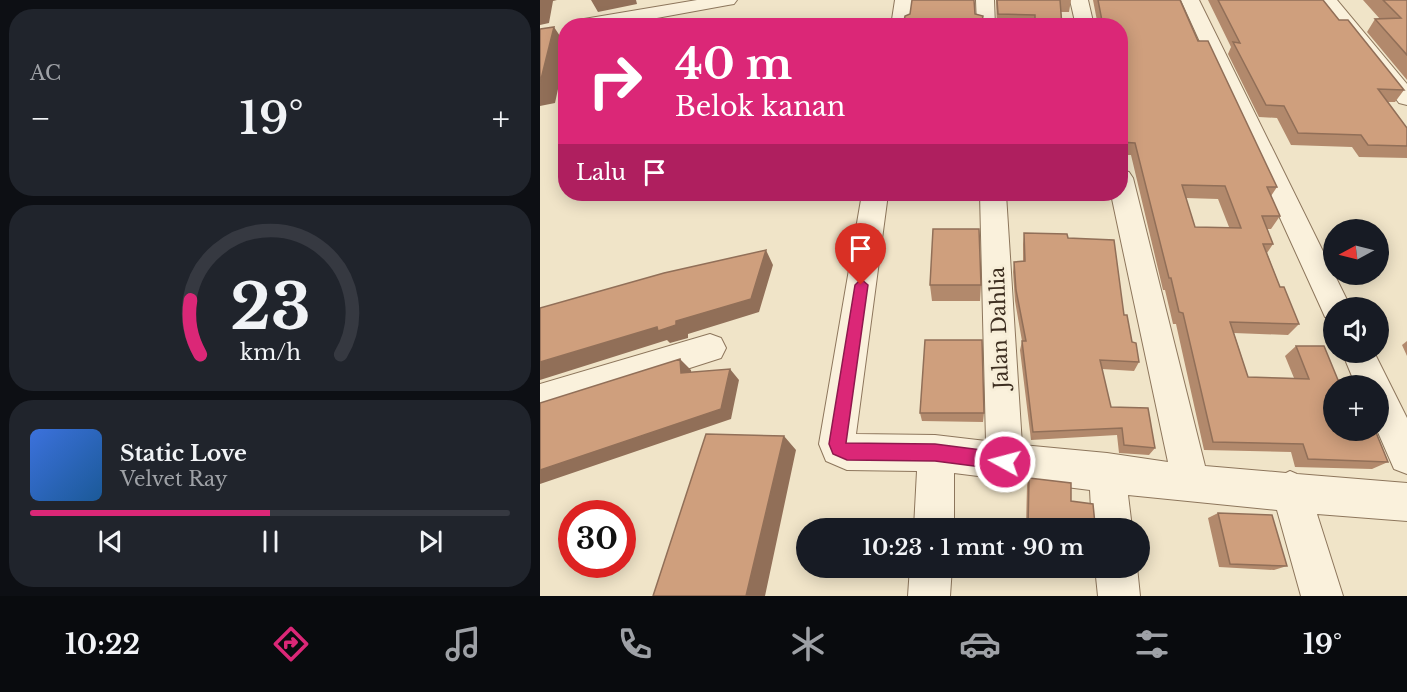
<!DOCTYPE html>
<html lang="id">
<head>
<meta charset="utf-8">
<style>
  :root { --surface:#171b24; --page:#20242c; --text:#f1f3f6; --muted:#9ea1a6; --line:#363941; --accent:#db2777 }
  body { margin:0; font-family:"Libre Baskerville",serif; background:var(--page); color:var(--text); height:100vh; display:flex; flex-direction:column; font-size:22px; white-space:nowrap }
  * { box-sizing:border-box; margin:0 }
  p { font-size:20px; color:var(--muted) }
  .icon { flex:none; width:33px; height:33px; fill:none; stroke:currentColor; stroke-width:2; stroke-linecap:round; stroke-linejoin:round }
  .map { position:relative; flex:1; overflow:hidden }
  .panel { display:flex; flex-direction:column; gap:9px; padding:9px; background:#0d0f14; width:540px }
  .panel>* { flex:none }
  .hud { position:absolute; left:18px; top:18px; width:570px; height:183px; border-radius:24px; box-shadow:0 3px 15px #0003; background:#db2777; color:#fff; overflow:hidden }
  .needle { width:39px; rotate:263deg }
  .buttons { position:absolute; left:783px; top:219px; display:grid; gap:12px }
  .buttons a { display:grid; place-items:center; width:66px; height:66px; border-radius:50%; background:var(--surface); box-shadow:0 3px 15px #0003; font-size:30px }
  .speed { position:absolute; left:18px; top:500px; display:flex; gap:12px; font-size:30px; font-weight:700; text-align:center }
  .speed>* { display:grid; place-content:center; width:78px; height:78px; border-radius:50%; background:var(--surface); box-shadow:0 3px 15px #0003; line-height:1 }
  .speed .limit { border:9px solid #d22; background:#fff; color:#111 }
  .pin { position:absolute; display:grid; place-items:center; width:51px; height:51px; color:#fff; margin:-62px -26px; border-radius:50% 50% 50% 0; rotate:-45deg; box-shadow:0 0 6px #0007 }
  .pin .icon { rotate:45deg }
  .me { position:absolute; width:66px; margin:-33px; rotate:277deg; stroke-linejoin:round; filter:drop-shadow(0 0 4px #0008) }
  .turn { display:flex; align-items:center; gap:21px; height:126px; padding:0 18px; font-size:27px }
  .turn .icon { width:78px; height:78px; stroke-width:2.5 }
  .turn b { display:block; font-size:42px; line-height:51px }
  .then { display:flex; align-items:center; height:57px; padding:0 18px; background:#0003; gap:12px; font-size:22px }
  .big { font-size:45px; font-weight:600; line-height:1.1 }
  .panel .tile { flex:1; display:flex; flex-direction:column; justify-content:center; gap:9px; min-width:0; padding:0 21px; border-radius:24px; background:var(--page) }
  .panel .dial { align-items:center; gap:0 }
  .dial svg { height:156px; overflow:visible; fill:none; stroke:var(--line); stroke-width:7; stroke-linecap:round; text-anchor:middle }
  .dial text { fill:var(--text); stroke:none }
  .song { display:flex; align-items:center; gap:18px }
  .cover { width:72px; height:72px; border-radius:9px; background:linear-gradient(135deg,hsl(220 70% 55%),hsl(210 70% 35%)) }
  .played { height:6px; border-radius:3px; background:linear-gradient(90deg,var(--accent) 50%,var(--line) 50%) }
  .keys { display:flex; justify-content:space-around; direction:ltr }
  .heat { display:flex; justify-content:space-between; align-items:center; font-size:33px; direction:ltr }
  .trip { position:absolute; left:256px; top:518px; width:354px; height:60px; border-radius:30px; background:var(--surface); box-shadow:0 3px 15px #0003; font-weight:600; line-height:60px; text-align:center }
  .dock { display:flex; height:96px; justify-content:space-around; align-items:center; background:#090b0e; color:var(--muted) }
  .dock .icon { width:42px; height:42px }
  .dock .on { color:var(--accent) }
  .dock b { font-size:27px; color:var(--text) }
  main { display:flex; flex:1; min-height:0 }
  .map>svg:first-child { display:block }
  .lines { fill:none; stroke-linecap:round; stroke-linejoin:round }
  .minor-casing { stroke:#8d765c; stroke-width:2 }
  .minor { fill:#faf1dc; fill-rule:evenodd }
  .wall { fill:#b2896c; fill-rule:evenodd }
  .shaded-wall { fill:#916f58 }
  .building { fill:#cf9f7d; stroke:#916f58; stroke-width:1.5; fill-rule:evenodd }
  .route { fill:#db2777; stroke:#8e194d; stroke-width:1.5 }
  .labels { text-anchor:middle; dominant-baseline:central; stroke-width:6; stroke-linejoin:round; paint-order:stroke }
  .street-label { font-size:20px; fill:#3d2e20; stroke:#f7eed8 }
</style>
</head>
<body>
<main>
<section class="panel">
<div class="tile"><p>AC</p>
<div class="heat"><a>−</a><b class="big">19°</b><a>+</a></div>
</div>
<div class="tile dial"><svg viewBox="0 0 100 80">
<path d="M14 69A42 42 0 1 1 86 69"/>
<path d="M14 69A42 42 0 0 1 9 41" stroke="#db2777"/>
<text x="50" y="56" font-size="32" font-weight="700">23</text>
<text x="50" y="72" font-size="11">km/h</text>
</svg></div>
<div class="tile">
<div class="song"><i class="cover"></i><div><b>Static Love</b><p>Velvet Ray</p></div></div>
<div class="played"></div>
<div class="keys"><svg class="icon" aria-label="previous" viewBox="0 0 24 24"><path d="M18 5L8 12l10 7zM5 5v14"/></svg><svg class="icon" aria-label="pause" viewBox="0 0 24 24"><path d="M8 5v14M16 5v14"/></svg><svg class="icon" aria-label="next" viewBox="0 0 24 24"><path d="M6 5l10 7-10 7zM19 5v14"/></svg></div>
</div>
</section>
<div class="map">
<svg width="867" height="596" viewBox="0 0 867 596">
  <rect width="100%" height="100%" fill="#f0e4c8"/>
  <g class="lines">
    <defs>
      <path id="minor" d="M157 0H197L194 4 188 5 73 26H29L31 22 38 20Z
        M355 0H373L369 26H351Z
        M436 0H454L455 26H437Z
        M530 0H548L554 26H536Z
        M641 0H659L811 308H794V320L785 317 781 308Z
        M779 0H797L867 84V105L859 103Z
        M580 170 589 172 593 178 665 466 746 473 750 471 757 474 867 483V521L777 514 803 596H761L737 510 588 495 592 528H552L550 490 414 473V528H374L377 471 307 470 286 461 279 444 322 194H348L316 434 395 435 446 441 440 194H466L482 445 567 453 628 462 571 194H580Z
        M170 334 181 338 186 348 181 358 0 416V384Z
        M802 352H834L867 418V474L854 469 837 430H838V386H816Z
        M370 567H412L410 596H368Z
        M555 567H597L600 596H558Z"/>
    </defs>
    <use href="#minor" class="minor-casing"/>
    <use href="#minor" class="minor"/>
  </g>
  <path class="wall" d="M456 0H531L529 12H521L522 26H457Z
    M553 0H640L658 41 737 187 731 196 740 216 731 229H727L733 244 727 253 740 287 759 324 748 335 694 333 708 377 754 378 745 356 756 346 794 386 848 462 832 469 755 467 751 452 664 450 636 324H633L625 290H623L591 155H580V26H558ZM646 198 678 199 689 227H655Z
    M668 0H783L799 20 864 90 855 102H848L867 128V158L819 157 812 147 751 145 737 118 719 117 688 54 691 47Z
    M823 0H867V80L827 32 835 19H840Z
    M509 194H556L555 199 510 198Z
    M484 233 528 238 584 315 592 342 599 362 594 371 562 369 571 407 615 448 609 455 579 453 577 435 491 440 480 350 482 341 475 301 473 272 474 262 483 261V244Z
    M390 285H441L440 301H392Z
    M867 341V356L862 345Z
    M380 413H444L443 422 382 421Z
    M489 478 531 501 555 524 564 528H486L487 485Z
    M678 513 747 566 734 570 679 567 668 518Z
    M486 567H558V568L553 572 534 570V572L530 575 486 572Z"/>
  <path class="shaded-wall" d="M0 0H17L13 1 9 23 0 25Z
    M51 0H96L97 4 58 12Z
    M14 27 26 45V52L15 103 0 106V83Z
    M226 250 233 265 219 312 148 334V338L130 343 127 340 0 380V362L136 321Z
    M140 359 151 370 152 383 141 373Z
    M190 369 199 380 191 419 0 484V470Z
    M244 436 256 450 225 596H206Z"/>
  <path class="building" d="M372 0H434L435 14 443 16 441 26H363L365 16 370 14Z
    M457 0H520L522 26H495V15L458 14Z
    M558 0H640L658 41H668L737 187H727L740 216H722L733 244H723L740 287H744L759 324 690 322 708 377 769 379 756 346H784L798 380H819L821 386H794V430H835L848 462 768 459 763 444 673 442 643 313 639 312 631 278H629L595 143 580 142V120H582L580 114V26H563ZM642 185 685 186 701 228 655 227Z
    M678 0H783L799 20H808L864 90 838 89 867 128V146L828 145 821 135 758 133 744 106 726 105 693 42 700 43Z
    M843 0H867V55L835 19 861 18Z
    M14 27 0 83V29Z
    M393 229H439L441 285H390Z
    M484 233 527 234 528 238 574 240 584 315H587L592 342 596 343 599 362 560 360 571 407 608 408 615 448 584 445 582 428 493 432 482 341H486L476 290 474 262 485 261Z
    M226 250 211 299 136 321V325L118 331 117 327 0 362V308L124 273Z
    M385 340H442L444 413H380Z
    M140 359 141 373 190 369 181 409 0 470V403Z
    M166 434 244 436 206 596H113Z
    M489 478 531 483V501L553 504 555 524 564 525V528H488Z
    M678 513 732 515 747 566 690 564Z
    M488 567H534V572L488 568Z"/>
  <path class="route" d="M321 279 328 285 306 443 395 444 465 453 471 456 473 462 471 468 465 470 395 461 307 460 293 454 289 444 315 285Z"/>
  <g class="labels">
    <g class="street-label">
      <text transform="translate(459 328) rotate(-92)">Jalan Dahlia</text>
    </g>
  </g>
</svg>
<div class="buttons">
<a><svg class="needle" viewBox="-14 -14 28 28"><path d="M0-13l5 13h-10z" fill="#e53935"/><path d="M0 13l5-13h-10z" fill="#9ea1a6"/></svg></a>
<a><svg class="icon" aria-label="sound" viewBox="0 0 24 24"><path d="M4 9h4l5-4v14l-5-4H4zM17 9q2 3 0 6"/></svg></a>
<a>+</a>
</div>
<div class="speed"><div class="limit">30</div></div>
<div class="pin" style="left:321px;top:285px;background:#d93025"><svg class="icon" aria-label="arrive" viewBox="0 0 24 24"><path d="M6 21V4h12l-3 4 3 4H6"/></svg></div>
<svg class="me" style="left:465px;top:462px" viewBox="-20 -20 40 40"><circle r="17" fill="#db2777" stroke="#fff" stroke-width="3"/><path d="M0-11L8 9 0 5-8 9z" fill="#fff"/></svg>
<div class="trip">10:23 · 1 mnt · 90 m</div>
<div class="hud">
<div class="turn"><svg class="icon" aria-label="right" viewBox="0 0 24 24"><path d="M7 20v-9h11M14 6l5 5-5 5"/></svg><div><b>40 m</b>Belok kanan</div></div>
<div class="then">Lalu<svg class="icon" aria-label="arrive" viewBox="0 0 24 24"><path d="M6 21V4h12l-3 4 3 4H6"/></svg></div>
</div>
</div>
</main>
<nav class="dock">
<b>10:22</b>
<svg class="icon on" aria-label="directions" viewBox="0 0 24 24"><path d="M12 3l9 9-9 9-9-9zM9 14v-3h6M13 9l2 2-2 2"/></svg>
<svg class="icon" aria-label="music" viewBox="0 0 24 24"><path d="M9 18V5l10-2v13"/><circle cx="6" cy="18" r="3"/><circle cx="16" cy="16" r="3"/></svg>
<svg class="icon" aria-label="phone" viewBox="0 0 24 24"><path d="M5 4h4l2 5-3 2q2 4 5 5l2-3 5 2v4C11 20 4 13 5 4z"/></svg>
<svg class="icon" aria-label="climate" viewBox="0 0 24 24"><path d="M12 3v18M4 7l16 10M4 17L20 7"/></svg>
<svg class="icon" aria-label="car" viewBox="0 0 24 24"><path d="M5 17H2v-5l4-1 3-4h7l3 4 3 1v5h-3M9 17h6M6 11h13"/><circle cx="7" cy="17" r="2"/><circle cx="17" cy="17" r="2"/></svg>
<svg class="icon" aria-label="filters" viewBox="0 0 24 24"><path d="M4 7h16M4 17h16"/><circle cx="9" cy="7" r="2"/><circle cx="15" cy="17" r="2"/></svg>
<b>19°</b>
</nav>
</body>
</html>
